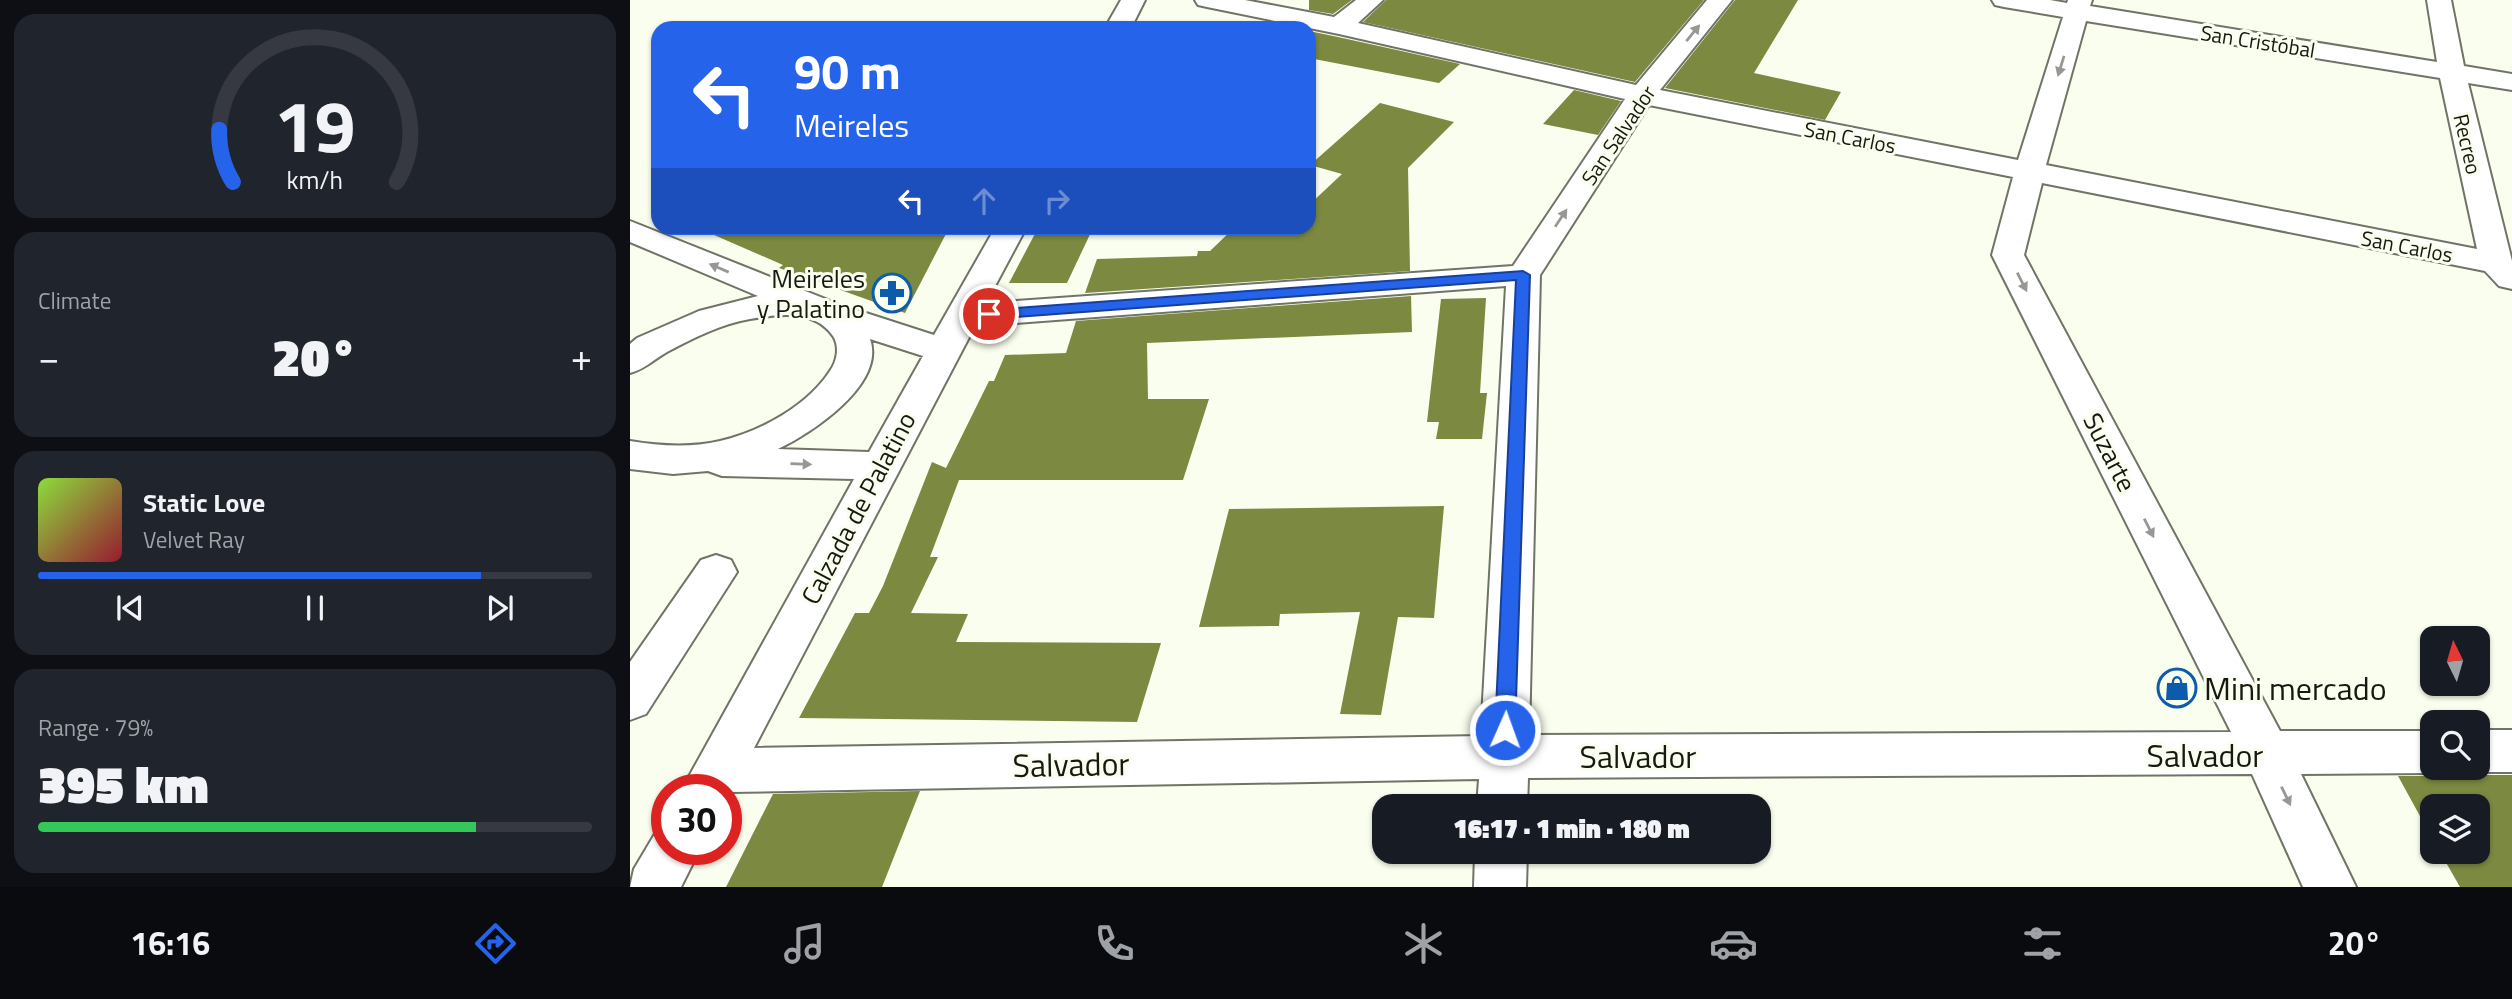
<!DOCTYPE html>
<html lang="en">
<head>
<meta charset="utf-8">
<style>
  :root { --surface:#171b24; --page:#20242c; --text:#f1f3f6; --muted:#9ea1a6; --line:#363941; --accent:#2563eb }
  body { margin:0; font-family:"Titillium Web",sans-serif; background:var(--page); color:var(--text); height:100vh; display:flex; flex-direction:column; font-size:26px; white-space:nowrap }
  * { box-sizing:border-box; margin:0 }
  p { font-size:23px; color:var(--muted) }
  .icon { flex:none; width:38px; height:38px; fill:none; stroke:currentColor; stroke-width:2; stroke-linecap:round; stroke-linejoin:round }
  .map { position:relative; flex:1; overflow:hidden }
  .side { display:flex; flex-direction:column; gap:14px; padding:14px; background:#0d0f14; width:630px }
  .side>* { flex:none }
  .hud { position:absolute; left:21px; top:21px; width:665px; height:214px; border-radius:21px; box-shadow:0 2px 5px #0004; background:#2563eb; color:#fff; overflow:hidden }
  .needle { width:46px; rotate:355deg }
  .tools { position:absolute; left:1790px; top:626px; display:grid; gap:14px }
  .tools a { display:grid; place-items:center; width:70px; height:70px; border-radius:14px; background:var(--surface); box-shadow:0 2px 5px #0004; font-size:35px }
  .speed { position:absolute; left:21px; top:774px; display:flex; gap:14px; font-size:35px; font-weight:700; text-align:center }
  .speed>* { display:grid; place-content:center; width:91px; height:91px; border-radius:50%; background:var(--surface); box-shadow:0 2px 5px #0004; line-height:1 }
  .speed .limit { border:10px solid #d22; background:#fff; color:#111 }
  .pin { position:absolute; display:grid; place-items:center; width:60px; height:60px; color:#fff; margin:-30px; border:4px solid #fff; border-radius:50%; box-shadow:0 2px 7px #0007 }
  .me { position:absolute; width:77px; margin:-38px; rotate:2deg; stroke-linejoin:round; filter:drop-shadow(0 0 5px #0008) }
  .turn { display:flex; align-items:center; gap:24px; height:147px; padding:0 28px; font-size:32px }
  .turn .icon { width:91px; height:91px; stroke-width:2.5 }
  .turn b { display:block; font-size:49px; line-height:60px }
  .lanes { display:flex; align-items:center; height:66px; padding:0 28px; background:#0003; justify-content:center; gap:35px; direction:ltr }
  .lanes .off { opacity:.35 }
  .big { font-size:52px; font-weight:800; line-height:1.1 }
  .side .widget { flex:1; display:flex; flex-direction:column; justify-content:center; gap:10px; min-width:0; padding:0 24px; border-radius:21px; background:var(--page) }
  .side .dial { align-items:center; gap:0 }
  .dial svg { height:182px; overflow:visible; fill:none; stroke:var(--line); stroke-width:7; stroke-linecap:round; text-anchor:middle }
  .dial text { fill:var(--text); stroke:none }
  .song { display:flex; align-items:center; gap:21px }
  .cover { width:84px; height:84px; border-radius:10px; background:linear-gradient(135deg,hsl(90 70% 55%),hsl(350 70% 35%)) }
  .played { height:7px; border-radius:4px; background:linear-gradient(90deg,var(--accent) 80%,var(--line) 80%) }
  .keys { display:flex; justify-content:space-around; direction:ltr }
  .heat { display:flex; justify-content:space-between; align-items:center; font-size:38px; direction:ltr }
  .charge { height:10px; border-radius:5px; background:linear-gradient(90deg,#34c759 79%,var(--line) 0) }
  .trip { position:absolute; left:742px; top:794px; width:399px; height:70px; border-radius:21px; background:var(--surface); box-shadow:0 2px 5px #0004; font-weight:800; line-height:70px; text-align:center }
  .dock { display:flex; height:112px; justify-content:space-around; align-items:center; background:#090b0e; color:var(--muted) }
  .dock .icon { width:49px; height:49px }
  .dock .selected { color:var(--accent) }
  .dock b { font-size:32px; color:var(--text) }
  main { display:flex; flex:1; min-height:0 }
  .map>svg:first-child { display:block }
  .building { fill:#7c8940 }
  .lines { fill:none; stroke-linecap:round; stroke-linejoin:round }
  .minor-casing { stroke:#707466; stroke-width:4 }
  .minor { fill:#fff; fill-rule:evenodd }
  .oneway { fill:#979794 }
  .route { fill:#2563eb; stroke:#184099; stroke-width:2 }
  .labels { text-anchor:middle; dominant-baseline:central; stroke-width:6; stroke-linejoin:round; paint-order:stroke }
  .far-street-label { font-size:21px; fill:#171812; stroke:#fafeee }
  .poi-label { font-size:26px; fill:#171812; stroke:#fafeee; text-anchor:end }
  .street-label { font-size:26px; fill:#171812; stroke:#fafeee }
  .near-poi-label { font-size:32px; fill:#171812; stroke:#fafeee; text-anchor:start }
  .near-street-label { font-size:32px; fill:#171812; stroke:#fafeee }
</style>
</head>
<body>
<main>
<section class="side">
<div class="widget dial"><svg viewBox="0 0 100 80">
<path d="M14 69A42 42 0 1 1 86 69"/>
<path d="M14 69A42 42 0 0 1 8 46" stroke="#2563eb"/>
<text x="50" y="56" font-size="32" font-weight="700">19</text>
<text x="50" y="72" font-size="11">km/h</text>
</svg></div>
<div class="widget"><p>Climate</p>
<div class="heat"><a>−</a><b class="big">20°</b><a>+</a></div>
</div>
<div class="widget">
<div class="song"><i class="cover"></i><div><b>Static Love</b><p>Velvet Ray</p></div></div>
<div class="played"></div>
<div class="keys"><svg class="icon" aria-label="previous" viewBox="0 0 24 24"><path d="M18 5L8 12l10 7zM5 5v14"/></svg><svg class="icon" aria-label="pause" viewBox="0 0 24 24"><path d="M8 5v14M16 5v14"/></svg><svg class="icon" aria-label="next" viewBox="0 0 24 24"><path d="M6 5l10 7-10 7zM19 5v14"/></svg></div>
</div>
<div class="widget"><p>Range · 79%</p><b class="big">395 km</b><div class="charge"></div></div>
</section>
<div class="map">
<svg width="1882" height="887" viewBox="0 0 1882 887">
  <rect width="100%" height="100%" fill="#fafeee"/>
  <path class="building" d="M679 0H722L703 14 679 10Z
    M756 0H1074L1005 82 733 22Z
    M1105 0H1168L1124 73 1211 92 1195 120 1035 88Z
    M679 31 708 37 830 64 809 83 679 58Z
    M944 90 991 101 968 135 913 124Z
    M750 103 824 122 778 168 780 271 455 293 467 259 567 256 568 251H580L604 228H679V205L712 174 680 165Z
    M68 228H319L275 313 149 268 153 265Z
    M408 228H463L437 283H379Z
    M781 296 782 332 517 343 518 399H579L553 480H329L300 557H308L281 613 338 614 326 642 531 643 507 722 169 718 225 613H239L253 586 302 462 316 468 359 381H364L375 355 436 353 446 321Z
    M856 298 850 393H857L852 439H806L809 422H797L811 299Z
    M814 506 804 618 768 617 751 715 710 714 730 612 650 614 649 626 569 627 599 509Z
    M1818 768H1835L1848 775H1882V887H1830L1810 852H1848V807H1802V838L1768 776H1802Z
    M290 791 252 887H96L143 794Z"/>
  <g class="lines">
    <defs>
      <path id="minor" d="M491 0H515L501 28H475Z
        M565 0H615L704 17 726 0H753L728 23 1006 85 1077 0H1102L1030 90 1388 160 1433 17 1374 7 1365 5 1362 0H1420L1437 3 1438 0H1462L1460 6 1807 62 1797 0H1821L1834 66 1882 74V90L1838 83 1882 261V289L1869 286 1855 271 1412 183 1394 255 1650 731H1802V768H1816L1802 773 1671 774 1726 887H1673L1622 774 898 778 897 807H847L849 779 101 792 96 801V789H52L224 479 92 476 78 471 43 474 0 469V441C30 446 60 448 90 441 130 432 177 406 200 371 207 361 210 347 203 336 184 309 149 314 120 319 91 324 63 338 37 352 23 360 15 369 0 373V344L7 338 69 311 128 296 0 242V221L208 304 304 335 365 228H396L356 303 883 266 995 99 709 34 577 7 568 5ZM1456 21 1810 78 1847 249 1416 165ZM1019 105 1383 177 1362 255 1601 732 899 735 910 275ZM876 286 851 736 124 748 345 326ZM240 339 293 356 239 452 148 449C182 433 256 384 240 339Z
        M86 555 101 560 107 572 16 714 0 720V662L71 560Z
        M1848 730H1882V772H1848L1837 768H1848Z
        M37 828V849H70L51 887H0L4 869 26 832Z
        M845 852H897L896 887H844Z"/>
    </defs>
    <use href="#minor" class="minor-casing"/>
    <use href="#minor" class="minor"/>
  </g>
  <defs><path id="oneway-solid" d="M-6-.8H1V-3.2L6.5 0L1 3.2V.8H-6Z" transform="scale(1.75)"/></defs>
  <g class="oneway">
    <use href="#oneway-solid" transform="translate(1063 33) rotate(-51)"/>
    <use href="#oneway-solid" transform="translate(1431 66) rotate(107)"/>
    <use href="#oneway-solid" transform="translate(931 218) rotate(-56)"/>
    <use href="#oneway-solid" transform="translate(89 268) rotate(-157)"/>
    <use href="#oneway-solid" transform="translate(1392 282) rotate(63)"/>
    <use href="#oneway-solid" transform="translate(171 464) rotate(2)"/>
    <use href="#oneway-solid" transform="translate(1519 528) rotate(63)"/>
    <use href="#oneway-solid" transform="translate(1656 796) rotate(64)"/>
  </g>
  <path class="route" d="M893 271 900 275 885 730 882 736 875 739 868 736 865 730 886 280 359 319 352 314 359 310Z"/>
  <defs>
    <symbol id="pharmacy-ring" viewBox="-11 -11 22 22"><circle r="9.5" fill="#fafeee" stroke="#0c5cab" stroke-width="1.5"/><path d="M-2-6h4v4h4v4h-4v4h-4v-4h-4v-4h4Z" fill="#0c5cab"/></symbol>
    <symbol id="shop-ring" viewBox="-11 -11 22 22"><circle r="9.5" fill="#fafeee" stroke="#0c5cab" stroke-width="1.5"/><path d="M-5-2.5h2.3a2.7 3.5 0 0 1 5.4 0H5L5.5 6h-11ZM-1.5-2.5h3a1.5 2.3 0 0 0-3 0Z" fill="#0c5cab"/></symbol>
  </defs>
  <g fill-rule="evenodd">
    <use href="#pharmacy-ring" x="240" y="271" width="44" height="44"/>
    <use href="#shop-ring" x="1525" y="666" width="44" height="44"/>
  </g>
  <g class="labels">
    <g class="far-street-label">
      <text transform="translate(1628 41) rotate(9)">San Cristóbal</text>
      <text transform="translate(988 135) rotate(-56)">San Salvador</text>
      <text transform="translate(1220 137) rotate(11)">San Carlos</text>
      <text transform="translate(1838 144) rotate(77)">Recreo</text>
      <text transform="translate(1777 246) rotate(11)">San Carlos</text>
    </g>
    <g class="poi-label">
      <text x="235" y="278">Meireles<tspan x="235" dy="30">y Palatino</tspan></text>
    </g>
    <g class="street-label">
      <text transform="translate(1480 452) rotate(63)">Suzarte</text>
      <text transform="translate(228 508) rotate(-62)">Calzada de Palatino</text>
    </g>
    <g class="near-poi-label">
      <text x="1574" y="688">Mini mercado</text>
    </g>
    <g class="near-street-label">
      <text x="1575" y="755">Salvador</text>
      <text x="1008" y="756">Salvador</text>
      <text transform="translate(441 764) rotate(-1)">Salvador</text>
    </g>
  </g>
</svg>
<div class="tools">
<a><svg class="needle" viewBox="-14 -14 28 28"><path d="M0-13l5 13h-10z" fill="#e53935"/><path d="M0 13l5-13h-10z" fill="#9ea1a6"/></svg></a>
<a><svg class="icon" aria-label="search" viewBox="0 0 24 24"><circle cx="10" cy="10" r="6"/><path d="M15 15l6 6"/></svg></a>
<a><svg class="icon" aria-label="layers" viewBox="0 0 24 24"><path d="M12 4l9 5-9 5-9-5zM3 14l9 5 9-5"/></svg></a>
</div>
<div class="speed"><div class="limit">30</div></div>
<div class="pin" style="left:359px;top:314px;background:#d93025"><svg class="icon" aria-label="arrive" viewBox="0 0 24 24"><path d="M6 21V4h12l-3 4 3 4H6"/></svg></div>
<svg class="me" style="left:875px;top:730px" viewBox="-20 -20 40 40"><circle r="17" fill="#2563eb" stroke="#fff" stroke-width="3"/><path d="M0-11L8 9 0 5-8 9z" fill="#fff"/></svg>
<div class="trip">16:17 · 1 min · 180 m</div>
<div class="hud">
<div class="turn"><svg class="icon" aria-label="left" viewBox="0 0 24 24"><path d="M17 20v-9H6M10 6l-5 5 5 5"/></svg><div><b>90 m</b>Meireles</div></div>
<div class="lanes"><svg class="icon" aria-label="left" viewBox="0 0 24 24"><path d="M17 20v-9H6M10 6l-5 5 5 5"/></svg><svg class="icon off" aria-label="ahead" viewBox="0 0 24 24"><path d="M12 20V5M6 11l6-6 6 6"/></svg><svg class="icon off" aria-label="right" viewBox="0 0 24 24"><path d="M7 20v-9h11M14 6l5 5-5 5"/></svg></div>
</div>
</div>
</main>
<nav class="dock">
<b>16:16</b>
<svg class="icon selected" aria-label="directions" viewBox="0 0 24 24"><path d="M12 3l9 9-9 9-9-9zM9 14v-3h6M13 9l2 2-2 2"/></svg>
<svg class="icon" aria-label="music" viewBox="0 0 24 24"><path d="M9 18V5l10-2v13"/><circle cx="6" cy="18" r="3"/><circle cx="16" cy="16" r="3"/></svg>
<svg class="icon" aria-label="phone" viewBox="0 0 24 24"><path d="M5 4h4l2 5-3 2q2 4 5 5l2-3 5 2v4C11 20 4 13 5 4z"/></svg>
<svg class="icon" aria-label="climate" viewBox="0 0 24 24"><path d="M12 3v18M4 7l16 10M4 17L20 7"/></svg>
<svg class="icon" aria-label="car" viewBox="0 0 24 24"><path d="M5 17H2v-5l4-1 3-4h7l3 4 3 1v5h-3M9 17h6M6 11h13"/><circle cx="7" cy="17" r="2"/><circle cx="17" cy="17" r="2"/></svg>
<svg class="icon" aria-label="filters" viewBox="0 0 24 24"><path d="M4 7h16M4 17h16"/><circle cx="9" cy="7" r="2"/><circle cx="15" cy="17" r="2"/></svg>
<b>20°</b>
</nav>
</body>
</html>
